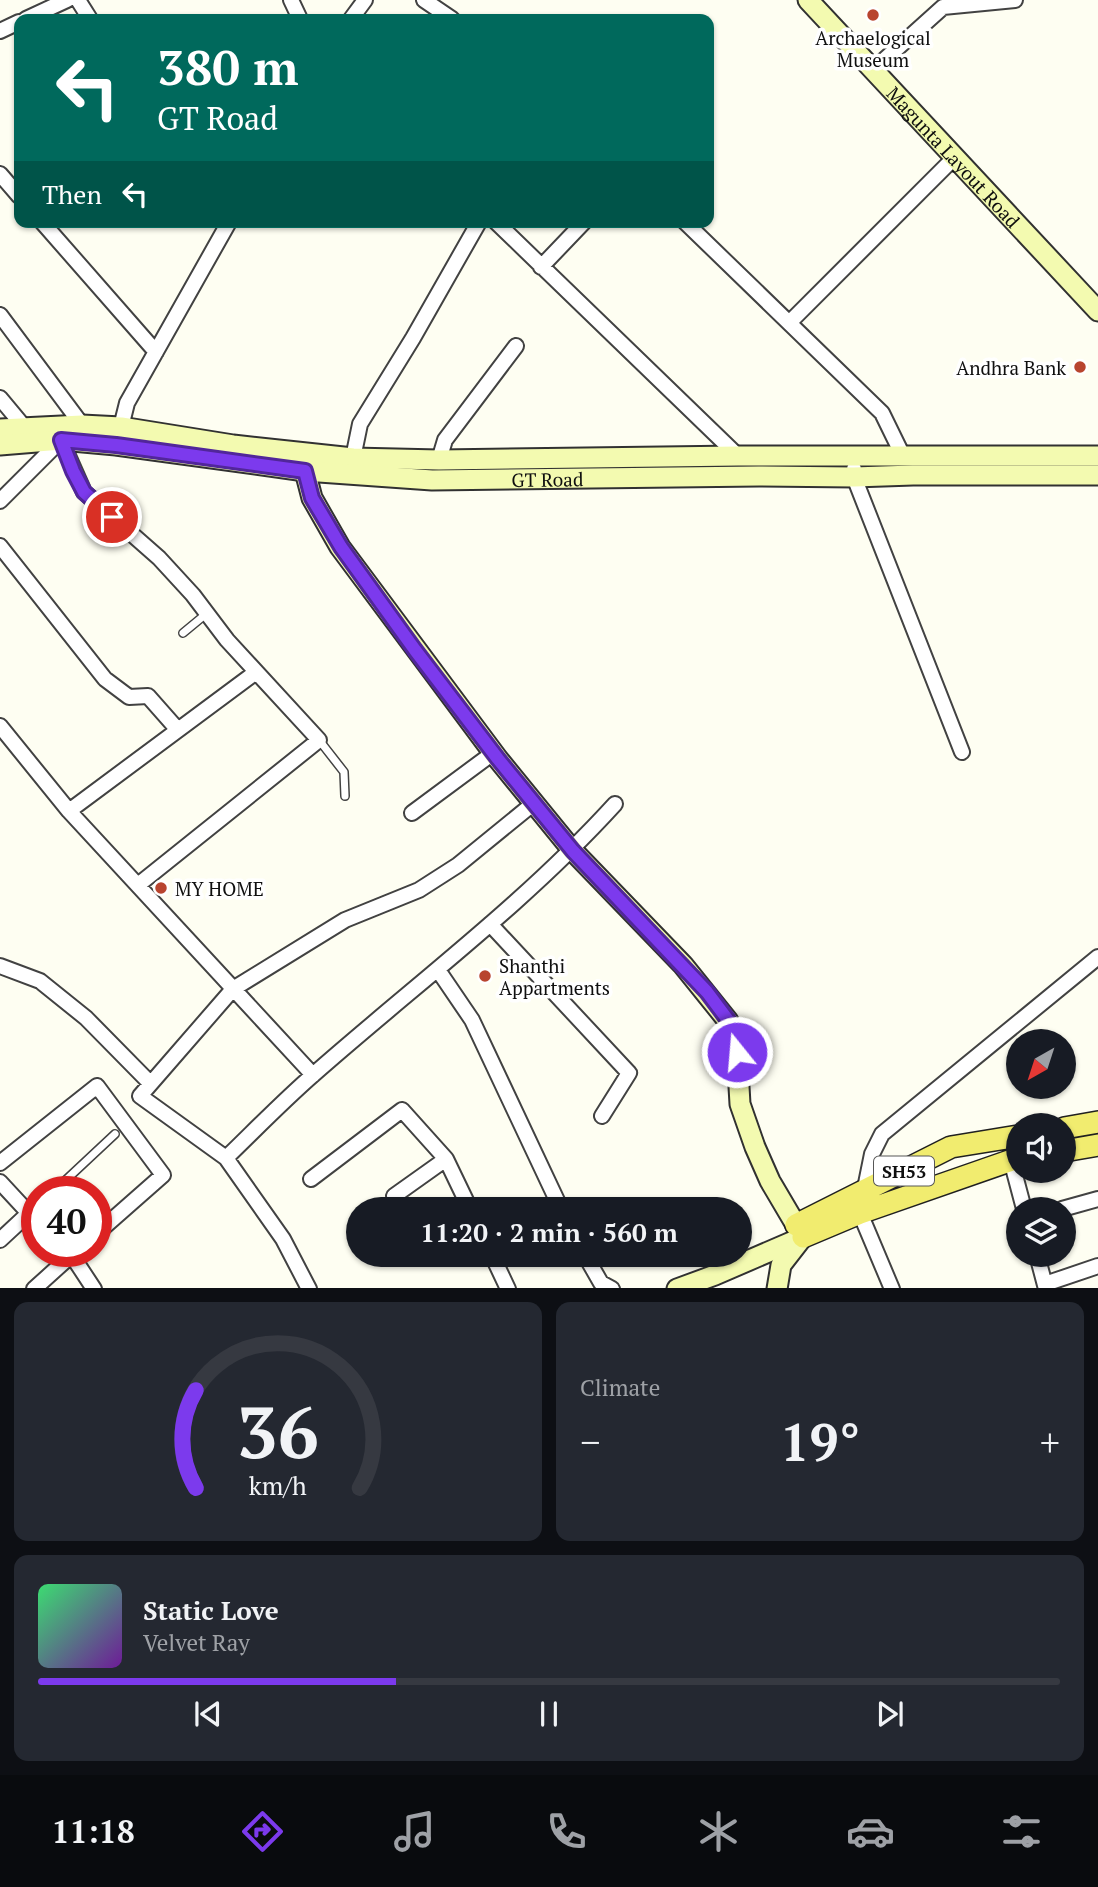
<!DOCTYPE html>
<html lang="en">
<head>
<meta charset="utf-8">
<style>
  :root { --surface:#171b24; --page:#242831; --text:#f1f3f6; --muted:#9ea1a6; --line:#363941; --accent:#7c3aed }
  body { margin:0; font-family:"PT Serif",serif; background:var(--page); color:var(--text); height:100vh; display:flex; flex-direction:column; font-size:26px; white-space:nowrap }
  * { box-sizing:border-box; margin:0 }
  p { font-size:23px; color:var(--muted) }
  .icon { flex:none; width:38px; height:38px; fill:none; stroke:currentColor; stroke-width:2; stroke-linecap:round; stroke-linejoin:round }
  .map { position:relative; height:1288px; overflow:hidden }
  .details { display:flex; flex-direction:column; gap:14px; padding:14px; background:#0d0f14; flex:1 }
  .details>* { flex:none }
  .banner { position:absolute; left:14px; top:14px; width:700px; height:214px; border-radius:14px; box-shadow:0 2px 5px #0004; background:#00695c; color:#fff; overflow:hidden }
  .needle { width:46px; rotate:219deg }
  .controls { position:absolute; left:1006px; top:1029px; display:grid; gap:14px }
  .controls a { display:grid; place-items:center; width:70px; height:70px; border-radius:50%; background:var(--surface); box-shadow:0 2px 5px #0004; font-size:35px }
  .speed { position:absolute; left:21px; top:1176px; display:flex; gap:14px; font-size:35px; font-weight:700; text-align:center }
  .speed>* { display:grid; place-content:center; width:91px; height:91px; border-radius:50%; background:var(--surface); box-shadow:0 2px 5px #0004; line-height:1 }
  .speed .limit { border:10px solid #d22; background:#fff; color:#111 }
  .pin { position:absolute; display:grid; place-items:center; width:60px; height:60px; color:#fff; margin:-30px; border:4px solid #fff; border-radius:50%; box-shadow:0 2px 7px #0007 }
  .me { position:absolute; width:77px; margin:-38px; rotate:343deg; stroke-linejoin:round; filter:drop-shadow(0 0 5px #0008) }
  .turn { display:flex; align-items:center; gap:24px; height:147px; padding:0 28px; font-size:32px }
  .turn .icon { width:91px; height:91px; stroke-width:2.5 }
  .turn b { display:block; font-size:49px; line-height:60px }
  .then { display:flex; align-items:center; height:66px; padding:0 28px; background:#0003; gap:14px; font-size:26px }
  .big { font-size:52px; font-weight:700; line-height:1.1 }
  .details .card { flex:1; display:flex; flex-direction:column; justify-content:center; gap:10px; min-width:0; padding:0 24px; border-radius:14px; background:var(--page) }
  .details .dial { align-items:center; gap:0 }
  .dial svg { height:182px; overflow:visible; fill:none; stroke:var(--line); stroke-width:7; stroke-linecap:round; text-anchor:middle }
  .dial text { fill:var(--text); stroke:none }
  .song { display:flex; align-items:center; gap:21px }
  .cover { width:84px; height:84px; border-radius:10px; background:linear-gradient(135deg,hsl(140 70% 55%),hsl(280 70% 35%)) }
  .played { height:7px; border-radius:4px; background:linear-gradient(90deg,var(--accent) 35%,var(--line) 35%) }
  .keys { display:flex; justify-content:space-around; direction:ltr }
  .heat { display:flex; justify-content:space-between; align-items:center; font-size:38px; direction:ltr }
  .details .tiles { flex:1; display:grid; gap:14px; grid-template-columns:1fr 1fr }
  .card:last-child { grid-column:span 2 }
  .trip { position:absolute; left:346px; top:1197px; width:406px; height:70px; border-radius:35px; background:var(--surface); box-shadow:0 2px 5px #0004; font-weight:700; line-height:70px; text-align:center }
  .tabs { display:flex; height:112px; justify-content:space-around; align-items:center; background:#090b0e; color:var(--muted) }
  .tabs .icon { width:49px; height:49px }
  .tabs .selected { color:var(--accent) }
  .tabs b { font-size:32px; color:var(--text) }
  .map>svg:first-child { display:block }
  .lines { fill:none; stroke-linecap:round; stroke-linejoin:round }
  .lane-casing { stroke:#424242; stroke-width:10 }
  .street-casing { stroke:#424242; stroke-width:18 }
  .secondary-casing { stroke:#313131; stroke-width:23 }
  .primary-casing { stroke:#202020; stroke-width:24 }
  .lane { stroke:#fff; stroke-width:7 }
  .street { stroke:#fff; stroke-width:14 }
  .secondary { stroke:#f3fab0; stroke-width:19 }
  .primary { stroke:#f1ec6f; stroke-width:21 }
  .route-casing { stroke:#51269a; stroke-width:18 }
  .route { stroke:#7c3aed; stroke-width:12 }
  .poi-dot { fill:#b8442e; stroke:#fff; stroke-width:2.5 }
  .labels { text-anchor:middle; dominant-baseline:central; stroke-width:7; stroke-linejoin:round; paint-order:stroke }
  .shield { fill:#fff; stroke:#575757; stroke-width:2 }
  .shield-label { font-size:18px; font-weight:bold; fill:#0f0f0f }
  .poi-label { font-size:19px; fill:#0f0f0f; stroke:#fff; text-anchor:start }
  .street-label { font-size:19px; fill:#0f0f0f; stroke:#fff }
</style>
</head>
<body>
<div class="map">
<svg width="1098" height="1289" viewBox="0 0 1098 1289">
  <rect width="100%" height="100%" fill="#fefef2"/>
  <g class="lines">
    <defs>
      <path id="lane" d="M183 633 206 614
        M319 740 344 772 345 796
        M53 1192 115 1134"/>
      <path id="street" d="M78 0 90 19
        M291 0 300 19
        M424 0 452 19
        M26 19 67 0
        M351 19 365 0
        M0 31 19 22
        M873 70 943 7 1015 0
        M0 174 19 196
        M42 222 156 352
        M496 222 738 456
        M685 222 882 413 903 456
        M541 267 584 222
        M0 315 82 425
        M790 322 955 157
        M0 398 25 428
        M121 427 127 403 229 222
        M353 458 360 424 413 338 479 222
        M439 460 445 440 516 346
        M854 469V477L962 752
        M0 501 61 440 84 492 159 558 193 595 227 640 319 740 138 885
        M0 546 105 679 129 697 148 696 178 730
        M0 726 69 811 313 1075
        M69 811 256 672
        M412 813 493 753
        M490 924 629 1073 602 1116
        M0 966 40 981 86 1018 150 1083
        M438 970 472 1020 561 1209
        M226 1158C255 1130 283 1101 314 1074 415 985 524 904 615 804
        M1011 1160 1024 1209
        M0 1163 97 1086 163 1175 96 1234
        M311 1179 402 1110 446 1159
        M0 1182 37 1222
        M394 1196 446 1159 470 1209
        M1062 1209 1098 1199
        M0 1240 28 1214
        M69 1251 94 1289
        M492 1255 508 1289
        M585 1255 601 1283 612 1289
        M1037 1255 1046 1289
        M1045 1284 1098 1266
        M34 1289 76 1251
        M309 1289 283 1239 226 1158 140 1096 233 989 345 920 419 890 458 865 534 803
        M892 1289 860 1213 872 1154 882 1134 1098 957"/>
      <g id="secondary">
        <path id="s1" d="M808 0 1098 311"/>
        <path d="M0 429 82 425 121 427 233 445 353 458 439 460 738 456H1098"/>
        <path id="s2" d="M0 445 61 440 116 445 305 471 432 480 759 476 854 477 913 475H1098"/>
        <path d="M305 471 312 498 340 547 498 759 573 851 683 965 728 1021 737 1052 740 1104 755 1147 770 1181 803 1237"/>
        <path d="M677 1289 715 1275 803 1237"/>
        <path d="M777 1289 781 1265 802 1238"/>
      </g>
      <path id="primary" d="M1064 1128 1098 1122
        M1064 1151 1098 1145
        M796 1225 951 1147 1018 1136
        M803 1237 860 1213 1018 1158"/>
    </defs>
    <use href="#lane" class="lane-casing"/>
    <use href="#street" class="street-casing"/>
    <use href="#secondary" class="secondary-casing"/>
    <use href="#primary" class="primary-casing"/>
    <use href="#lane" class="lane"/>
    <use href="#street" class="street"/>
    <use href="#secondary" class="secondary"/>
    <use href="#primary" class="primary"/>
  </g>
  <g class="lines">
    <defs>
      <path id="route" d="M112 517 84 492 73 471 61 440 116 445 305 471 312 498 341 547 415 650 498 759 573 851 707 992 728 1020 737 1052"/>
    </defs>
    <use href="#route" class="route-casing"/>
    <use href="#route" class="route"/>
  </g>
  <g class="poi-dot">
    <circle cx="873" cy="15" r="7"/>
    <circle cx="1080" cy="367" r="7"/>
    <circle cx="161" cy="888" r="7"/>
    <circle cx="485" cy="976" r="7"/>
  </g>
  <g class="labels">
    <rect class="shield" x="874" y="1156.5" width="60" height="29" rx="5"/>
    <g class="shield-label">
      <text x="904" y="1171">SH53</text>
    </g>
    <g class="poi-label">
      <text x="873" y="37" text-anchor="middle">Archaelogical<tspan x="873" dy="22">Museum</tspan></text>
      <text x="1066" y="367" text-anchor="end">Andhra Bank</text>
      <text x="175" y="888">MY HOME</text>
      <text x="499" y="965">Shanthi<tspan x="499" dy="22">Appartments</tspan></text>
    </g>
    <g class="street-label">
      <text stroke="none"><textPath href="#s1" startOffset="214">Magunta Layout Road</textPath></text>
      <text stroke="none"><textPath href="#s2" startOffset="550">GT Road</textPath></text>
    </g>
  </g>
</svg>
<div class="controls">
<a><svg class="needle" viewBox="-14 -14 28 28"><path d="M0-13l5 13h-10z" fill="#e53935"/><path d="M0 13l5-13h-10z" fill="#9ea1a6"/></svg></a>
<a><svg class="icon" aria-label="sound" viewBox="0 0 24 24"><path d="M4 9h4l5-4v14l-5-4H4zM17 9q2 3 0 6"/></svg></a>
<a><svg class="icon" aria-label="layers" viewBox="0 0 24 24"><path d="M12 4l9 5-9 5-9-5zM3 14l9 5 9-5"/></svg></a>
</div>
<div class="speed"><div class="limit">40</div></div>
<div class="pin" style="left:112px;top:517px;background:#d93025"><svg class="icon" aria-label="arrive" viewBox="0 0 24 24"><path d="M6 21V4h12l-3 4 3 4H6"/></svg></div>
<svg class="me" style="left:737px;top:1052px" viewBox="-20 -20 40 40"><circle r="17" fill="#7c3aed" stroke="#fff" stroke-width="3"/><path d="M0-11L8 9 0 5-8 9z" fill="#fff"/></svg>
<div class="trip">11:20 · 2 min · 560 m</div>
<div class="banner">
<div class="turn"><svg class="icon" aria-label="left" viewBox="0 0 24 24"><path d="M17 20v-9H6M10 6l-5 5 5 5"/></svg><div><b>380 m</b>GT Road</div></div>
<div class="then">Then<svg class="icon" aria-label="left" viewBox="0 0 24 24"><path d="M17 20v-9H6M10 6l-5 5 5 5"/></svg></div>
</div>
</div>
<section class="details">
<div class="tiles">
<div class="card dial"><svg viewBox="0 0 100 80">
<path d="M14 69A42 42 0 1 1 86 69"/>
<path d="M14 69A42 42 0 0 1 14 26" stroke="#7c3aed"/>
<text x="50" y="56" font-size="32" font-weight="700">36</text>
<text x="50" y="72" font-size="11">km/h</text>
</svg></div>
<div class="card"><p>Climate</p>
<div class="heat"><a>−</a><b class="big">19°</b><a>+</a></div>
</div>
<div class="card">
<div class="song"><i class="cover"></i><div><b>Static Love</b><p>Velvet Ray</p></div></div>
<div class="played"></div>
<div class="keys"><svg class="icon" aria-label="previous" viewBox="0 0 24 24"><path d="M18 5L8 12l10 7zM5 5v14"/></svg><svg class="icon" aria-label="pause" viewBox="0 0 24 24"><path d="M8 5v14M16 5v14"/></svg><svg class="icon" aria-label="next" viewBox="0 0 24 24"><path d="M6 5l10 7-10 7zM19 5v14"/></svg></div>
</div>
</div>
</section>
<nav class="tabs">
<b>11:18</b>
<svg class="icon selected" aria-label="directions" viewBox="0 0 24 24"><path d="M12 3l9 9-9 9-9-9zM9 14v-3h6M13 9l2 2-2 2"/></svg>
<svg class="icon" aria-label="music" viewBox="0 0 24 24"><path d="M9 18V5l10-2v13"/><circle cx="6" cy="18" r="3"/><circle cx="16" cy="16" r="3"/></svg>
<svg class="icon" aria-label="phone" viewBox="0 0 24 24"><path d="M5 4h4l2 5-3 2q2 4 5 5l2-3 5 2v4C11 20 4 13 5 4z"/></svg>
<svg class="icon" aria-label="climate" viewBox="0 0 24 24"><path d="M12 3v18M4 7l16 10M4 17L20 7"/></svg>
<svg class="icon" aria-label="car" viewBox="0 0 24 24"><path d="M5 17H2v-5l4-1 3-4h7l3 4 3 1v5h-3M9 17h6M6 11h13"/><circle cx="7" cy="17" r="2"/><circle cx="17" cy="17" r="2"/></svg>
<svg class="icon" aria-label="filters" viewBox="0 0 24 24"><path d="M4 7h16M4 17h16"/><circle cx="9" cy="7" r="2"/><circle cx="15" cy="17" r="2"/></svg>
</nav>
</body>
</html>
